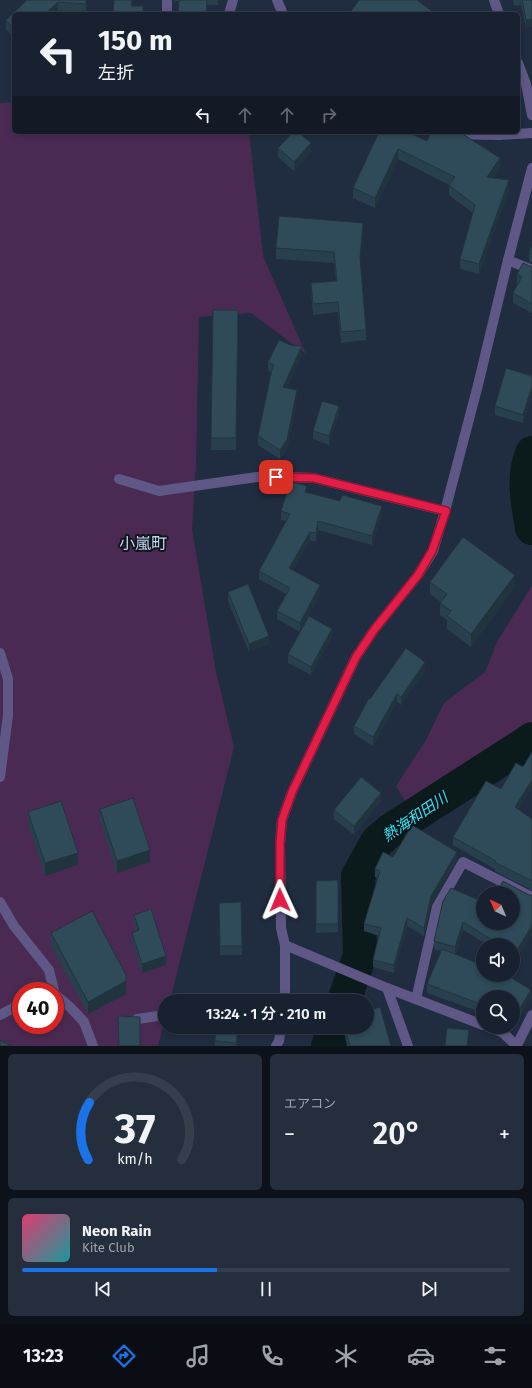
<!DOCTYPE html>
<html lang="ja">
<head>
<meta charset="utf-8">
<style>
  :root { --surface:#182130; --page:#252e3c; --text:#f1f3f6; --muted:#9fa3ab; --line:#363e4c; --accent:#1a73e8 }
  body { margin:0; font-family:"Fira Sans","Noto Sans JP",sans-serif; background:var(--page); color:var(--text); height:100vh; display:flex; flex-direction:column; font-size:15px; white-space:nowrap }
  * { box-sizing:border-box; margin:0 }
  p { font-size:13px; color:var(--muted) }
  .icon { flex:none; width:22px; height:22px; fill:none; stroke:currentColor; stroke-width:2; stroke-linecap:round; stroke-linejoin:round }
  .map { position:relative; height:1046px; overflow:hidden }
  .details { display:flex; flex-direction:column; gap:8px; padding:8px; background:#0d121a; flex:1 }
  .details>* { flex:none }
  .guide { position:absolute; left:12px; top:12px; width:508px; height:122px; border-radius:6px; box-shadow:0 2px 6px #0003,0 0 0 1px var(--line); background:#182130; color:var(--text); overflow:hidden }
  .needle { width:26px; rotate:316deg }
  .tools { position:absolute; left:476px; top:886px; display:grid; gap:8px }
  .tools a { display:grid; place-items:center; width:44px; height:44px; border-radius:50%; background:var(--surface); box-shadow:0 2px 6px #0003,0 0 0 1px var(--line); font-size:20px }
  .speed { position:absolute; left:12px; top:982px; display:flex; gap:8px; font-size:20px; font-weight:700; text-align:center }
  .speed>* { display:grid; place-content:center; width:52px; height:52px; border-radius:50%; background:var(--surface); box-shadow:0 2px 6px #0003,0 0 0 1px var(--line); line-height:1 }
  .speed .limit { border:6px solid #d22; background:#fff; color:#111 }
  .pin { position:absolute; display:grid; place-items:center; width:34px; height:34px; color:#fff; margin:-17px; border-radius:8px; box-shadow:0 2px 6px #0006 }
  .me { position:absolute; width:44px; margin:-22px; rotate:359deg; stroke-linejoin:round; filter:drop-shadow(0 0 3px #0008) }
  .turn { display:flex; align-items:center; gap:14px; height:84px; padding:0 20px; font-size:18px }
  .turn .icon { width:52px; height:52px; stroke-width:2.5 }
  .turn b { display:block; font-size:28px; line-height:34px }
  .lanes { display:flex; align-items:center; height:38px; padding:0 20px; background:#0003; justify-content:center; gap:20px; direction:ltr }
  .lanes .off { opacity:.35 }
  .big { font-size:30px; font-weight:600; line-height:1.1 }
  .details .widget { flex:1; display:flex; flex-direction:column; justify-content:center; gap:6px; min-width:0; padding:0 14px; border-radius:6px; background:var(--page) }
  .details .dial { align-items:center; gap:0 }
  .dial svg { height:104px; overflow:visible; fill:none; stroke:var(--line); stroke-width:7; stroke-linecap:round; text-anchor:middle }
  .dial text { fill:var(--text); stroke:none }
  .song { display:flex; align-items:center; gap:12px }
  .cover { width:48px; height:48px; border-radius:6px; background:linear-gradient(135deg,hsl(340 70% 55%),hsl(180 70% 35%)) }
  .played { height:4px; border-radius:2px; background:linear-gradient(90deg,var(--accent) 40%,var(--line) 40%) }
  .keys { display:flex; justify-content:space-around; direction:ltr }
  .heat { display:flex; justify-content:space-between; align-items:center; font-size:22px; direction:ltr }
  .details .tiles { flex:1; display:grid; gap:8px; grid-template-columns:1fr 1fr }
  .widget:last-child { grid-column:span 2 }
  .trip { position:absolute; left:158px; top:994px; width:216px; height:40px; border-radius:20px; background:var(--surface); box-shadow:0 2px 6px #0003,0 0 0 1px var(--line); font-weight:600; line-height:40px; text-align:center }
  .tab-bar { display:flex; height:64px; justify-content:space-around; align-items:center; background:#0a0d13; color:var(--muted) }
  .tab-bar .icon { width:28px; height:28px }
  .tab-bar .current { color:var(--accent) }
  .tab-bar b { font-size:18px; color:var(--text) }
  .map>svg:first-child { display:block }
  .green { fill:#4a2a52; fill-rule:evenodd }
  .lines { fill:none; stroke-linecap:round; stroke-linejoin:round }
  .river { stroke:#0b1a1b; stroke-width:34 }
  .minor { stroke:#5f5886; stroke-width:10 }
  .tertiary { stroke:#5f5886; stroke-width:10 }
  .wall { fill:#28404d }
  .shaded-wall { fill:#21343e }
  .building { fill:#2f4b59; stroke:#21343e }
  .route-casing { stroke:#92132f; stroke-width:10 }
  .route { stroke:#e11d48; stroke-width:7 }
  .labels { text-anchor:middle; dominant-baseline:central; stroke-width:4; stroke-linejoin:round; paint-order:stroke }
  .water-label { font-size:15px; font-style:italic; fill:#36e2ea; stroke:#0f151e }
  .quarter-label { font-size:16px; fill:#c5d5f0; stroke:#0f151e }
</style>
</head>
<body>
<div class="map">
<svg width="532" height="1046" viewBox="0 0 532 1046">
  <rect width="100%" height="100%" fill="#202c40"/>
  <path class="green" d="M14 102V132H249L263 256 306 354 251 313 199 317 196 464 192 529 216 672 234 747 170 1001H165V1020L158 1046H0V103ZM21 991H55V1025H21Z
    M532 586V746L429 807 407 804 396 786 426 740 444 703 485 672 498 640Z"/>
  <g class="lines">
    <path class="river" d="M532 453C522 480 528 501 532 528
      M344 1001 360 955 358 876 377 842 391 830 525 744 532 739
      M328 1046 335 1027"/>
    <path class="minor" d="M277 0 283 14
      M167 14V0
      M229 14 233 0
      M439 132 447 134 499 135 532 133
      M508 260 532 270
      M119 479 159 491 264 476 314 478 445 511
      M0 653 8 679V715L0 777
      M0 902 14 926 49 970 54 991
      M387 988 408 1046
      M55 994 71 1008 84 1022 93 1046
      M416 999 437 907 463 862 532 897
      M263 1001 285 998V945
      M0 1015 21 1004
      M137 1019 165 1015
      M517 1045 532 1015
      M276 1046 279 1041 281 1027"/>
    <path class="tertiary" d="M494 0 499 14
      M518 63 526 84 532 115
      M483 1025 387 988 285 945 281 928 280 844 282 820 292 792 356 657 374 630 418 575 433 551 445 511 478 385 508 260 532 168
      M488 1027 502 1032 517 1046"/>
  </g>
  <path class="wall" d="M27 0H87L86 13 58 11 14 14V38L6 29V20Z
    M175 0H218V5H207V14H178L179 1H175Z
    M513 0H532L526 28 521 5 514 6Z
    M305 132H312L310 134Z
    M379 132 427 141 463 132V133L500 168 493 178 509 190 479 274 460 269V259L473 213 449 195V185L398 159 375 208 353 198V188Z
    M278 148 311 152 294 171 278 157Z
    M363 234 360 263 366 330V340L341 343 338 312 313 315 311 293V283L336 281 334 263 276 259V248Z
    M532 246V263L529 262V252Z
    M532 267V313L513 303V293L518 284H517V274Z
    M213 310H238L236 450H211Z
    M302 355 287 388 297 398 287 449 280 459 258 445V436L271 372 268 371V362Z
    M532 376V394L523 423 495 415V406Z
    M339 414 329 445 313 439V431Z
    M307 493 382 515 372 545 318 530 316 542 310 540 293 570 320 594 300 632 277 619V611L286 594 259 579V571L286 521 281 520V511Z
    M430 582 515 587 471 647 447 629V620L440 615V603L441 602 430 594Z
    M228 592 269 644 249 652 228 601Z
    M332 637 311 675 288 663V654Z
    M425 671 401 705 397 702 373 746 354 734V726L370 699Z
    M381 801 354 835 334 819V810Z
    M100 809 150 862 117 873 100 821Z
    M519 810 532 819V890L502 875 495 871V869L453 845V837Z
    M28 812 78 865 45 876 28 824Z
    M393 857 457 860 431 904 424 936 407 926 394 973 373 967V960L379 936 364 931V924L378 878 375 877V869Z
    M338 880V932L316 933V881Z
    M529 895H532V934L513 965V945H488L463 930 456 954 531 998 515 1025 513 1024V997H483V1013L427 993V984L441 951 434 949V941L443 901 483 923Z
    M241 902 242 955H220L219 903Z
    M134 915 166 965 142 973 132 941V933L136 931 134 923Z
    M51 933 126 994 88 1014 51 946Z
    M238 1027 237 1046H215V1041Z
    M343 1027H367L391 1046H347Z"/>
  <path class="shaded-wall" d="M86 0H87L86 13Z
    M132 0H134L131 14V6Z
    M58 2V11L54 14H45Z
    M532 19V27L526 28V20Z
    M311 143V152L294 171V162Z
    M398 149V159L375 208V198Z
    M500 158V168L487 187V177Z
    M509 180V190L479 274V264Z
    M363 223V234L360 269V258Z
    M302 346V355L283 396V387Z
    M532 386V394L523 423V415Z
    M297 390V398L287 449 280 459V450Z
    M339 406V414L329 445V436Z
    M382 506V515L372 545V536Z
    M318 521V530L316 542V533Z
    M310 532V540L289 577V568Z
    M515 575V587L471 647V634Z
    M320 585V594L300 632V623Z
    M332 629V637L311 675V667Z
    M269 636V644L249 652V644Z
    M425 662V671L401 705V697Z
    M397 694V702L373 746V737Z
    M532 780V788L515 816V807Z
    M381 793V801L354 835V826Z
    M150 850V862L117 873V861Z
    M457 852V860L431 904 424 936V928L431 896Z
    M78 853V865L45 876V863Z
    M407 918V926L394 973V965Z
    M463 922V930L455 956V947Z
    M532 925V934L513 965V957Z
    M166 956V965L142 973V964Z
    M126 981V994L88 1014V1002Z
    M531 990V998L515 1025V1017Z
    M238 1027V1030L237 1046H236Z"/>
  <path class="building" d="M27 0H86V4L58 2 45 14H14V29L6 20Z
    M114 0H132L131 6H143V14H113Z
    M179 0H207L206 14H178Z
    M359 0H417L436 14H349Z
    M522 0H532V19L526 20Z
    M293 132H298L311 143 294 162 278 148Z
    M379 132H407L427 141 431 132H462L461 133 500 158 487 177 509 180 479 264 460 259 475 205 449 185 455 177 398 149 375 198 353 188Z
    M279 216 363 223 360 258 366 330 341 332 338 302 313 304 311 283 337 281 334 252 276 248Z
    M532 246V254L529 252Z
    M523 263 532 267V304L513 293 522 277 517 274Z
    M213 310H238L236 438H211Z
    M279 340 290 345 302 346 283 387 297 390 287 440 280 450 258 436 272 369 274 365 268 362Z
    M506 368 532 376V386L523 415 495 406Z
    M322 401 339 406 329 436 313 431Z
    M290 482 307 486 305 492 340 501 342 495 382 506 372 536 318 521 316 533 310 532 289 568 320 585 300 623 277 611 290 588 259 571 290 514 281 511Z
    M463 537 515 575 471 634 447 616 451 611 440 603 447 594 430 582Z
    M248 584 269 636 249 644 228 592Z
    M309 616 332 629 311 667 288 654Z
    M406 648 425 662 401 697 397 694 373 737 354 726 369 698 370 699Z
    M532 752V780L515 807 532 819V881L502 866 495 862 496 861 453 837 486 781 501 789 516 763 523 767Z
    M361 777 381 793 354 826 334 810Z
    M133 798 150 850 117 861 100 809Z
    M61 801 78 853 45 863 28 812Z
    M412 825 457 852 431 896 424 928 407 918 394 965 373 960 381 928 364 924 380 871 375 869 383 852 393 857Z
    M338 880V924H316V881Z
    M503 881 529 895H532V925L513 957V945H494L496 942 463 922 455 947 434 941 443 901 451 888 483 902V923H513V893H497Z
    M241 902 242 946H220L219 903Z
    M151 909 166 956 142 964 132 933 139 930 134 915Z
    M92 911 126 975V981L88 1002 51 933Z
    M442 949 482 965 483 964V975H507L531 990 515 1017 513 1016V997H483V1005L427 984Z
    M380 1007 391 1046H350L345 1027H367V1011Z
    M118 1016 140 1017V1046H119Z
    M216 1027H238L236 1043 215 1041Z
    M447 1028 469 1030 467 1046H445Z
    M0 1040 11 1046H0Z"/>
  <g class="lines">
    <defs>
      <path id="route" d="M276 477 314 478 446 511 432 551 418 575 374 630 356 657 292 792 282 820 280 844V900"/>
    </defs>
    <use href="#route" class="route-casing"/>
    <use href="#route" class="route"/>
  </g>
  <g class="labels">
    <g class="water-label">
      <text transform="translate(415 817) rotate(-34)">熱海和田川</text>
    </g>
    <g class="quarter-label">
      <text x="143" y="543">小嵐町</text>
    </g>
  </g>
</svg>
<div class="tools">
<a><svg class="needle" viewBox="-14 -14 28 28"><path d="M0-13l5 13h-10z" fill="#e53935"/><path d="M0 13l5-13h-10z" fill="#9fa3ab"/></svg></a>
<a><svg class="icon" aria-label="sound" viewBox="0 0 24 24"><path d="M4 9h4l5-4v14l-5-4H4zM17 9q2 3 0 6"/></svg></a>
<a><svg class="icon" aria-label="search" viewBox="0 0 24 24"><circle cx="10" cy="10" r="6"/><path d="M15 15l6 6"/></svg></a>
</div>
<div class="speed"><div class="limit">40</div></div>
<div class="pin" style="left:276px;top:477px;background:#d93025"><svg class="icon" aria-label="arrive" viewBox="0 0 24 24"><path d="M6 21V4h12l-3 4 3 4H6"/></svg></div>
<svg class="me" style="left:280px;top:900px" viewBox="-20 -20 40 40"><path d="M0-17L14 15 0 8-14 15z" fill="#e11d48" stroke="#fff" stroke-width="4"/></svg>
<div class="trip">13:24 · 1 分 · 210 m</div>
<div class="guide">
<div class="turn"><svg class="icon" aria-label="left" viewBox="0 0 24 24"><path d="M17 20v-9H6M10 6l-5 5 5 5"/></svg><div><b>150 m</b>左折</div></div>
<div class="lanes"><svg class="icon" aria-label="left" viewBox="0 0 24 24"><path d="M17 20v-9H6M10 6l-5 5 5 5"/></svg><svg class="icon off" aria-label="ahead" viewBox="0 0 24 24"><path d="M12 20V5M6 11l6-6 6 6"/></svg><svg class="icon off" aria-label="ahead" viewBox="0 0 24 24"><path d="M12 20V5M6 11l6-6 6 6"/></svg><svg class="icon off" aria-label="right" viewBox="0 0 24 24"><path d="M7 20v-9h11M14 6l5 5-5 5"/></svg></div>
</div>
</div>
<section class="details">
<div class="tiles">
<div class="widget dial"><svg viewBox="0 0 100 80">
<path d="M14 69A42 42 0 1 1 86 69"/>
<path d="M14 69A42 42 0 0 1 15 25" stroke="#1a73e8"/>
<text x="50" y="56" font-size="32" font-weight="700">37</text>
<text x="50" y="72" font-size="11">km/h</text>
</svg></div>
<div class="widget"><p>エアコン</p>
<div class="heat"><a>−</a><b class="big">20°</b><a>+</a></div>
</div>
<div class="widget">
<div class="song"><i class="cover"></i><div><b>Neon Rain</b><p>Kite Club</p></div></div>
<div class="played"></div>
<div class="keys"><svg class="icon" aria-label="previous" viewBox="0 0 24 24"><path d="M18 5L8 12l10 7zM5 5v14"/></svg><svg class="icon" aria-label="pause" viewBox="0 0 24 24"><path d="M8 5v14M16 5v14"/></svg><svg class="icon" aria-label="next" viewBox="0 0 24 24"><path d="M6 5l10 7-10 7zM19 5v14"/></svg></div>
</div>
</div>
</section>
<nav class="tab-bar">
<b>13:23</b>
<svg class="icon current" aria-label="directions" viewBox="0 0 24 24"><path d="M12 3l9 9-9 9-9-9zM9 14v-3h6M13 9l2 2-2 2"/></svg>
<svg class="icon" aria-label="music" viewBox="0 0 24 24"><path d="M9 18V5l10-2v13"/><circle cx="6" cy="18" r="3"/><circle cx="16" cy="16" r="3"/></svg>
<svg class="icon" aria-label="phone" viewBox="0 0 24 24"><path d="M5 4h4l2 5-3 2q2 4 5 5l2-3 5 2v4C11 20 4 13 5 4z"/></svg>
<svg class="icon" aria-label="climate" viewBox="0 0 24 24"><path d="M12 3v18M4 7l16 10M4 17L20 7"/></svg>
<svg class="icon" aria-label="car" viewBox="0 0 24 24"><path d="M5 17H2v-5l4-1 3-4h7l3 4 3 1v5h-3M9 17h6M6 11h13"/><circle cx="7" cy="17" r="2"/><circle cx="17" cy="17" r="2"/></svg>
<svg class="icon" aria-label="filters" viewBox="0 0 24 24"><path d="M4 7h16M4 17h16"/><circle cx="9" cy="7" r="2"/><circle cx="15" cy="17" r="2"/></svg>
</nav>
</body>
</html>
